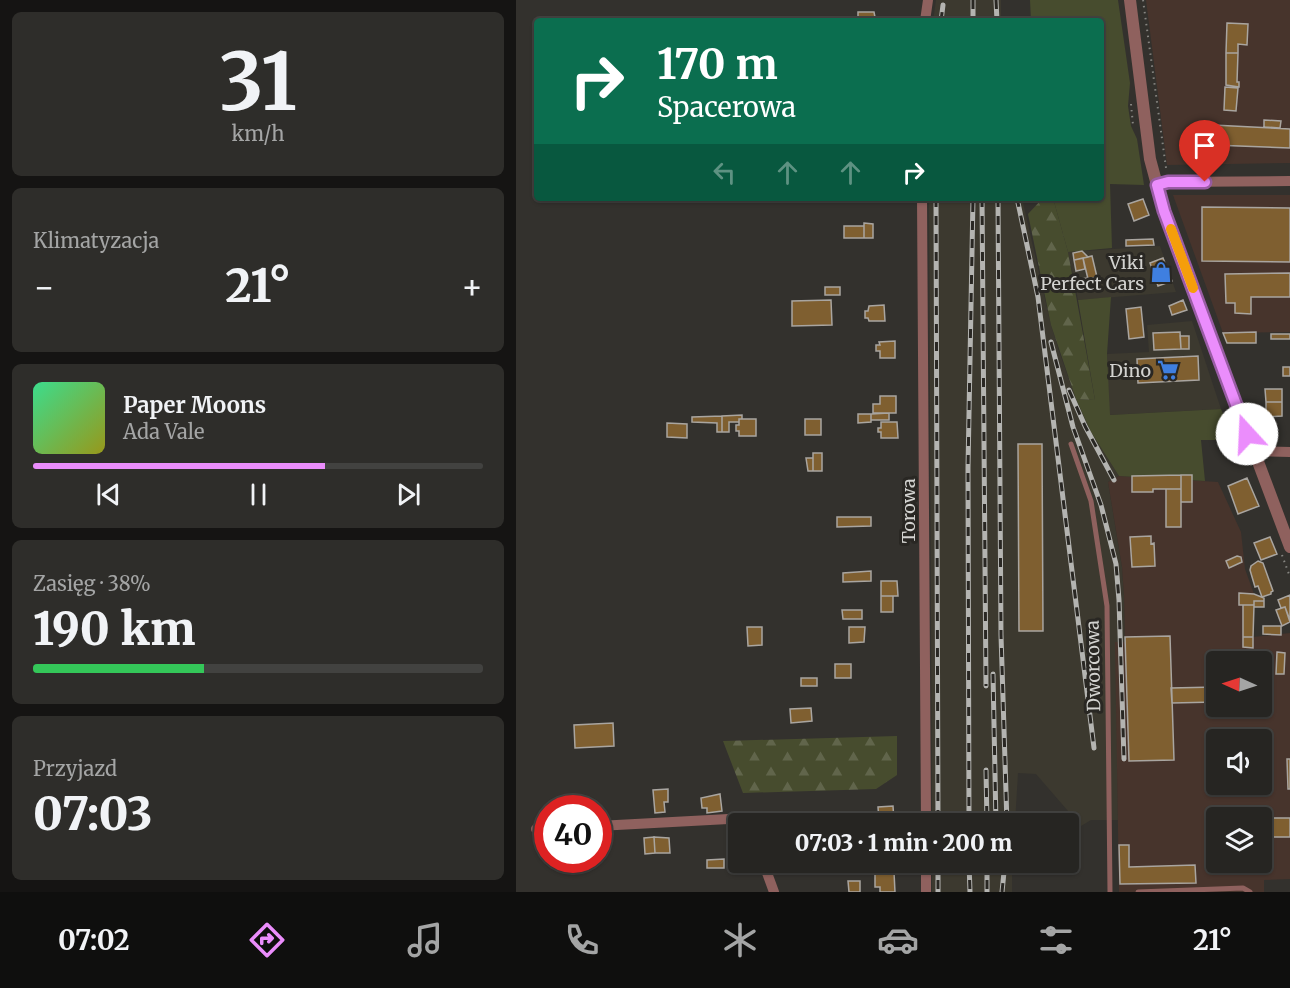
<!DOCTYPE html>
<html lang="pl">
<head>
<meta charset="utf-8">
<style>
  :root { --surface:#262522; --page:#2e2d2a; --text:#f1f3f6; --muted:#a4a5a5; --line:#424240; --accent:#eb8dfc }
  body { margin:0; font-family:Merriweather,serif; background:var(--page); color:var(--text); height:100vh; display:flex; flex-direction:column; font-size:22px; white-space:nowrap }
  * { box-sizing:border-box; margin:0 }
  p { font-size:20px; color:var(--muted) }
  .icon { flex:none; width:33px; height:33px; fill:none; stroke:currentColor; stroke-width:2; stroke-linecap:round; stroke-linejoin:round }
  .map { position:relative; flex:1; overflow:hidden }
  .details { display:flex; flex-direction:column; gap:12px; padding:12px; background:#151413; width:516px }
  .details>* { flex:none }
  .guide { position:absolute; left:18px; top:18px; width:570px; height:183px; border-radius:6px; box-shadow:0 2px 4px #0004,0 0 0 2px var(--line); background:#0b6e4f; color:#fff; overflow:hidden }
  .needle { width:39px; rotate:273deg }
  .fabs { position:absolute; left:690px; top:651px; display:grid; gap:12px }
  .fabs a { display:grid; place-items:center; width:66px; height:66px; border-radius:6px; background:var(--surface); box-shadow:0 2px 4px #0004,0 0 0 2px var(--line); font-size:30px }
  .speed { position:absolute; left:18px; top:795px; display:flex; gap:12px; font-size:30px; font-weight:700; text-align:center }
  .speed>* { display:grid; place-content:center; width:78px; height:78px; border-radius:50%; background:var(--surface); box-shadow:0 2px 4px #0004,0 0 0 2px var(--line); line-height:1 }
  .speed .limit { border:9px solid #d22; background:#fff; color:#111 }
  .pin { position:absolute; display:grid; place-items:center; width:51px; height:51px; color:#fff; margin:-62px -26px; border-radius:50% 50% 50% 0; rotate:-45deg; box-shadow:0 0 6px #0007 }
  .pin .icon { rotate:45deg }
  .me { position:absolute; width:66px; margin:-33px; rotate:340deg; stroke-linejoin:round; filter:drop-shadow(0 0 4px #0008) }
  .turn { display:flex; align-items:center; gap:21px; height:126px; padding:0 24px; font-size:27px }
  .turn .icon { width:78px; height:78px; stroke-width:2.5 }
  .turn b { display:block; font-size:42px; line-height:51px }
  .lanes { display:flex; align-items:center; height:57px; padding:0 24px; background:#0003; justify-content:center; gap:30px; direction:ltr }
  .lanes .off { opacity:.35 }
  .big { font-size:45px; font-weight:800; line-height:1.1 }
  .details .tile { flex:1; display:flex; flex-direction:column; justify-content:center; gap:9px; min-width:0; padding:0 21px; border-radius:9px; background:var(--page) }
  .details .dial { align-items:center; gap:0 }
  .dial b { font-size:78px; line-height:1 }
  .song { display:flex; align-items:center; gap:18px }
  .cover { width:72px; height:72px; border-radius:9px; background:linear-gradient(135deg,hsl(150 70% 55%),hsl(60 70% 35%)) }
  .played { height:6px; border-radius:3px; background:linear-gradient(90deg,var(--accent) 65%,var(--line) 65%) }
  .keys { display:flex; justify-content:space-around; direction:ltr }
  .heat { display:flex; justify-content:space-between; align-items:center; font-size:33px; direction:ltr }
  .charge { height:9px; border-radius:4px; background:linear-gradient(90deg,#34c759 38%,var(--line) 0) }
  .trip { position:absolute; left:212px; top:813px; width:351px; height:60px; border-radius:6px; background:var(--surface); box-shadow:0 2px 4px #0004,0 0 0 2px var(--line); font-weight:800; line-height:60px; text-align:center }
  .tabs { display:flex; height:96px; justify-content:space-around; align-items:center; background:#0f0f0e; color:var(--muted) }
  .tabs .icon { width:42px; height:42px }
  .tabs .on { color:var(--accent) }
  .tabs b { font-size:27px; color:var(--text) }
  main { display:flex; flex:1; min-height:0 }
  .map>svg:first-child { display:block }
  .built { fill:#3c392f }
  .industrial { fill:#47342c; fill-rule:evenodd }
  .green { fill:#474c2e }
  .forest { fill:url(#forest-firs) }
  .building { fill:#7f5f30; stroke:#a9a5a0; stroke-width:1.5 }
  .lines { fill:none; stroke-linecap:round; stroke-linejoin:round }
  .path { stroke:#868581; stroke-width:2; stroke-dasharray:1.5 4.5; stroke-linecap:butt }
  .service { stroke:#8f615e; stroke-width:5 }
  .minor { stroke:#8f615e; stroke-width:10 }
  .tertiary { stroke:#8f615e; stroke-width:12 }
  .rail-casing { stroke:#b4b4b1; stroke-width:5 }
  .rail { stroke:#292723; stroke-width:3; stroke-dasharray:9; stroke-linecap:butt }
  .route-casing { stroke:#995ca4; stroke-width:15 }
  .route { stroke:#eb8dfc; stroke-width:10 }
  .slow { stroke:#f59e0b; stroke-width:10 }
  .labels { text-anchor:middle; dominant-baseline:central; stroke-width:6; stroke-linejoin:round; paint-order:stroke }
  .poi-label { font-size:18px; fill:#d3d3d0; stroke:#292723; text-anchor:end }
  .street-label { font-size:18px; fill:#d3d3d0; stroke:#292723 }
</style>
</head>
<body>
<main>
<section class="details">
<div class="tile dial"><b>31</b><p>km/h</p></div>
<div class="tile"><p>Klimatyzacja</p>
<div class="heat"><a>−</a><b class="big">21°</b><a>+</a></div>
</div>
<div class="tile">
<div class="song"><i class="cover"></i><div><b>Paper Moons</b><p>Ada Vale</p></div></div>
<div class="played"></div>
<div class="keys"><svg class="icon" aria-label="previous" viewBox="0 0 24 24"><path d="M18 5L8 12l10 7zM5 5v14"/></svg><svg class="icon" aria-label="pause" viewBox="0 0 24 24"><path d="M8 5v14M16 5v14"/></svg><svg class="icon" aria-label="next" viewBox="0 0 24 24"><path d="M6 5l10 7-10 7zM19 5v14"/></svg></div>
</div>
<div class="tile"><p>Zasięg · 38%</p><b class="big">190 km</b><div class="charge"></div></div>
<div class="tile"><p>Przyjazd</p><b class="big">07:03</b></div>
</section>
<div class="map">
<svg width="774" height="892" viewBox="0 0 774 892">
  <defs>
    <pattern id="forest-firs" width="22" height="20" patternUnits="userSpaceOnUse" patternTransform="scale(1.5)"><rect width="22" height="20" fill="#474c2e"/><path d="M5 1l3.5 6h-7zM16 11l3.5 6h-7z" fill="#61654b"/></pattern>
  </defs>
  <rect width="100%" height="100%" fill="#33312d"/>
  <path class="built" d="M420 0H485V21H417Z
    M413 198H506L535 325 543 351 560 399 575 432 603 476 592 482 606 567 608 595 609 643 600 642 602 820H575L565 826 520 774 502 773 499 823H416Z
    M644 246 660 292 562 300 552 252Z
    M676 321 705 409 593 415 591 354 633 352 631 325Z
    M416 863H496V892H416Z"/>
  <path class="industrial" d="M630 0H774V163L651 165Z
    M657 195H774V332L707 333Z
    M603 476 702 482 725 532 729 569 738 594 737 637 774 633V879L748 880V892H603L599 642H609L608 595 606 567 592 482ZM700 662H746V706H700ZM700 740H746V784H700ZM700 818H746V862H700Z"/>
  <path class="green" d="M514 0H602L614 83 612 106 615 126 621 139 628 185 594 184 596 248 552 252 537 198H585V21H515Z
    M595 297 591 354 594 415 705 409 718 440H685L689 481 603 476 575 432 560 399 579 400 562 300Z"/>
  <path class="forest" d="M527 198H537L552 252 579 400 560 399 535 325 512 214Z
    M381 736V775L360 789 227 793 207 741Z"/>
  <path class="building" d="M342 12H358L359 17 342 19Z
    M711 23 732 24 731 45 722 44V53H710Z
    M710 53H722L721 82H723V87L710 85Z
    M709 87 722 88 720 111 708 110Z
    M748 120 765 121 764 128 748 127Z
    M697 125 774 129V148L697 145Z
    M627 199 633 215 618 221 612 204Z
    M686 207 774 208V262L686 261Z
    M348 223 357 224V238H348Z
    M328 226H348V238H328Z
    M637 239 638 245 610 246V240Z
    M566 251 572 257 558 260 557 253Z
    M576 256 581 277 572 279 567 258Z
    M567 258 569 269 560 271 558 260Z
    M647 258 656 281 642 286 634 263Z
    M774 273V297H735V314L719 313V303H710L709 274Z
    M572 278V286L563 287V279Z
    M309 287H324V295H309Z
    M315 300 316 325 276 326V301Z
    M667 300 671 310 656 315 653 306Z
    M368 305 369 321H353L352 318H349V311H352L353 306Z
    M625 307 628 337 613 339 610 309Z
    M664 332 665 349 638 350 637 333Z
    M740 332V343H711L707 333Z
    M755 334H774V339H755Z
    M664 336H673V349H665Z
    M379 341V358H364V351H360V345H364L363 342Z
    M682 356 683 380 622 383 621 359Z
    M767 367H774V376H767Z
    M749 389H766V402H750Z
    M364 396H380V413H357V404H364Z
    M750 402H766V416L750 417Z
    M373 413V420H355V414Z
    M342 414H355V422L342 423Z
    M226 415V419H223V422H213V432H206V416Z
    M206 416V432H201V423L176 422V417Z
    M223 419H240V436H223V431H220V425H223Z
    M289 419H305V435H289Z
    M365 422H381L382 438H365V432H362V428H365Z
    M151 423 171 424V438L151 437Z
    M502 444H526L527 631H503Z
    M297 453H306V471H297Z
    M290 458H297V471H292Z
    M665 475V489H637V492H616V476Z
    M665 475H676V502H665Z
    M731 478 743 506 722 514 712 486Z
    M650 489H665V527H650Z
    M321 517H355V526L321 527Z
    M635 536V544L638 543 639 566 616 567 614 537Z
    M754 537 761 554 745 560 738 543Z
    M721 556 725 557 726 562 713 568 710 561Z
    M742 561 747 563 757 591 755 592V594L746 597 742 586 739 587 734 570 735 566Z
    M355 571V581L327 582V573Z
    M365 581H381L382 596H365Z
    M723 593 738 594 748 598V601H738V605H723Z
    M774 595V620L769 607 765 608 762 600Z
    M365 596H377V612H365Z
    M738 601H748V607H738Z
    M727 605H738L737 637H727Z
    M769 607 774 622 766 626 760 610Z
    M326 610H346V619H327Z
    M747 626H765V635L747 634Z
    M231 627H246V645L232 646Z
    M333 627H349L348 642 333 643Z
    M654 636 658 760 613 761 609 637Z
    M727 637H737V648L727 647Z
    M761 652 769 653 768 674H760Z
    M319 664H335V678H319Z
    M285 678H301V686H285Z
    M700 687V702L656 703 655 688Z
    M295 708 296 721 275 723 274 709Z
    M97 723 98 746 59 748 58 725Z
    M771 759H774V789H772Z
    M152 789V802H148L149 812 139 813 137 790Z
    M204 794 206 811 191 813V808H186L185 798Z
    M377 806 378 821H363L362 807Z
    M756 816V835H746V817Z
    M260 817 261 824H245V820Z
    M756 818H774V837H756Z
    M217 836H222V859H218V854H213L212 847 217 846Z
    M138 837 139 853 129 854 128 838Z
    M138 837 153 838 154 853H139Z
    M603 845H613V867L679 865 680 883 604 884Z
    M208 859V868H191V860Z
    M272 862H291V872H272Z
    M311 862H321V871H311Z
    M333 862 351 863V870L333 871Z
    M378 872 379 892H364V887H359V873Z
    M332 881H344V892H333Z"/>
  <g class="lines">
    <path class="path" d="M627 0 650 168
      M615 104 617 125
      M766 555 774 577"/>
    <path class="service" d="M555 444 575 501 591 606 594 892
      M622 892 727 888 734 892"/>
    <path class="minor" d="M409 21 412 0
      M641 185 652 182 774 181
      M406 198 410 824
      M738 451 774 452
      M82 826 231 818 233 824
      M20 829H32
      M247 862 258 892
      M410 862V892"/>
    <path class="tertiary" d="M614 0 634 159 648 211 774 547"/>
    <defs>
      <path id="rail" d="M457 0V21
        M480 0 481 21
        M425 21 427 5
        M420 198 422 824
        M466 198 470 686
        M482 198 485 635 491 824
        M501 198 522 297 578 748
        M535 342 557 427 585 505 600 564 603 600 608 759
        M553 390 569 426 598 480
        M477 674 480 824
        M470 770 471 824
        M453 824 452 468 457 198
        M422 862V892
        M453 862 454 892
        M471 862V892
        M486 892 489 862"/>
    </defs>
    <use href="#rail" class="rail-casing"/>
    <use href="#rail" class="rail"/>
  </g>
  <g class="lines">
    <defs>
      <path id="route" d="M689 182H652L641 185 648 211 731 434"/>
    </defs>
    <use href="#route" class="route-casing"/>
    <use href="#route" class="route"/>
    <path class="slow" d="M655 229 677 288"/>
  </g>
  <defs>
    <symbol id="shop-bare" viewBox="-9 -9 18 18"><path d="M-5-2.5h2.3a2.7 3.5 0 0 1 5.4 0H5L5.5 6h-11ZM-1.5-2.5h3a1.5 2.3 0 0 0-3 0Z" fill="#3f7fe0" stroke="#292723" stroke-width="2.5" paint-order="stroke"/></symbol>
    <symbol id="supermarket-bare" viewBox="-9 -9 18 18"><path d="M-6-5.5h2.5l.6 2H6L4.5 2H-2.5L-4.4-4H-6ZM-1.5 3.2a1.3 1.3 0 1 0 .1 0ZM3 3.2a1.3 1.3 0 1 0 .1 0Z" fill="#3f7fe0" stroke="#292723" stroke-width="2.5" paint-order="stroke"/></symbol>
  </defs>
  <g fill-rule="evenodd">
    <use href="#shop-bare" x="630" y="257" width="30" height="30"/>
    <use href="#supermarket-bare" x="637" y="355" width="30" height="30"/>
  </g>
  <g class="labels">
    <g class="poi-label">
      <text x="628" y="262">Viki<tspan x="628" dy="21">Perfect Cars</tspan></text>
      <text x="635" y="370">Dino</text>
    </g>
    <g class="street-label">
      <text transform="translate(392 511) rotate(-90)">Torowa</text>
      <text transform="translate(577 666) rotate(-91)">Dworcowa</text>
    </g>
  </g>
</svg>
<div class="fabs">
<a><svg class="needle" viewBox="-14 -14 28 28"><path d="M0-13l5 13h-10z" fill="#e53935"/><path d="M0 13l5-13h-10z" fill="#a4a5a5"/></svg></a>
<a><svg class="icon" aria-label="sound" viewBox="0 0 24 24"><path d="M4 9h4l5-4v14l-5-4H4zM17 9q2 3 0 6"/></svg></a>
<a><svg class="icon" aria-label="layers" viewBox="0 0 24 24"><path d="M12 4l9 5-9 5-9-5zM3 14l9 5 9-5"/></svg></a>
</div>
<div class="speed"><div class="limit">40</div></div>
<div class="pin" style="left:689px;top:182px;background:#d93025"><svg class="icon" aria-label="arrive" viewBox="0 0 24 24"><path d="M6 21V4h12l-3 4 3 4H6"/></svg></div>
<svg class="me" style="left:731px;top:434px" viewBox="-20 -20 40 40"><circle r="19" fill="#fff"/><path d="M0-13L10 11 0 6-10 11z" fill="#eb8dfc"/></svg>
<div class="trip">07:03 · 1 min · 200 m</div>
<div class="guide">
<div class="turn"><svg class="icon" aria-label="right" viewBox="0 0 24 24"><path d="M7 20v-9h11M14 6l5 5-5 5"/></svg><div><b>170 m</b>Spacerowa</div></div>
<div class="lanes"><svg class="icon off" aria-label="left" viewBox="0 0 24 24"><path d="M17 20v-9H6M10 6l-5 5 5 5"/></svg><svg class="icon off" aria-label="ahead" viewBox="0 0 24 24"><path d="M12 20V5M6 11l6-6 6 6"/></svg><svg class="icon off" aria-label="ahead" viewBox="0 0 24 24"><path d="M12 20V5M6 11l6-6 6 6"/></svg><svg class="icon" aria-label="right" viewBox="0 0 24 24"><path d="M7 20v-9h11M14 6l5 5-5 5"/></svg></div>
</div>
</div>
</main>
<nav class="tabs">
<b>07:02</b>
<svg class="icon on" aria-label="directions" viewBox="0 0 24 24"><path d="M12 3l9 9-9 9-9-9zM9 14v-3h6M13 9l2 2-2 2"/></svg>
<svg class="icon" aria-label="music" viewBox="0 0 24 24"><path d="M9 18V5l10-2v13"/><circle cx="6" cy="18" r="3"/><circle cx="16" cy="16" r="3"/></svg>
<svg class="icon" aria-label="phone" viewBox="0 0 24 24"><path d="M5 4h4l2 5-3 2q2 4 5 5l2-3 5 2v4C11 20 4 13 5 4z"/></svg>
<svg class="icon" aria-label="climate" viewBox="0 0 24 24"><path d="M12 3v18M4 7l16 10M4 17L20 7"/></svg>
<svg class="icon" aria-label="car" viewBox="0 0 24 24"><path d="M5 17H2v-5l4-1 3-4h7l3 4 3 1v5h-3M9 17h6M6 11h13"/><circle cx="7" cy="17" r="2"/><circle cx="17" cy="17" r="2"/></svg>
<svg class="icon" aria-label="filters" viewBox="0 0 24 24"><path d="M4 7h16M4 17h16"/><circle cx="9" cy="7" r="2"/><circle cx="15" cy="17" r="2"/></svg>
<b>21°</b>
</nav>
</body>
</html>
